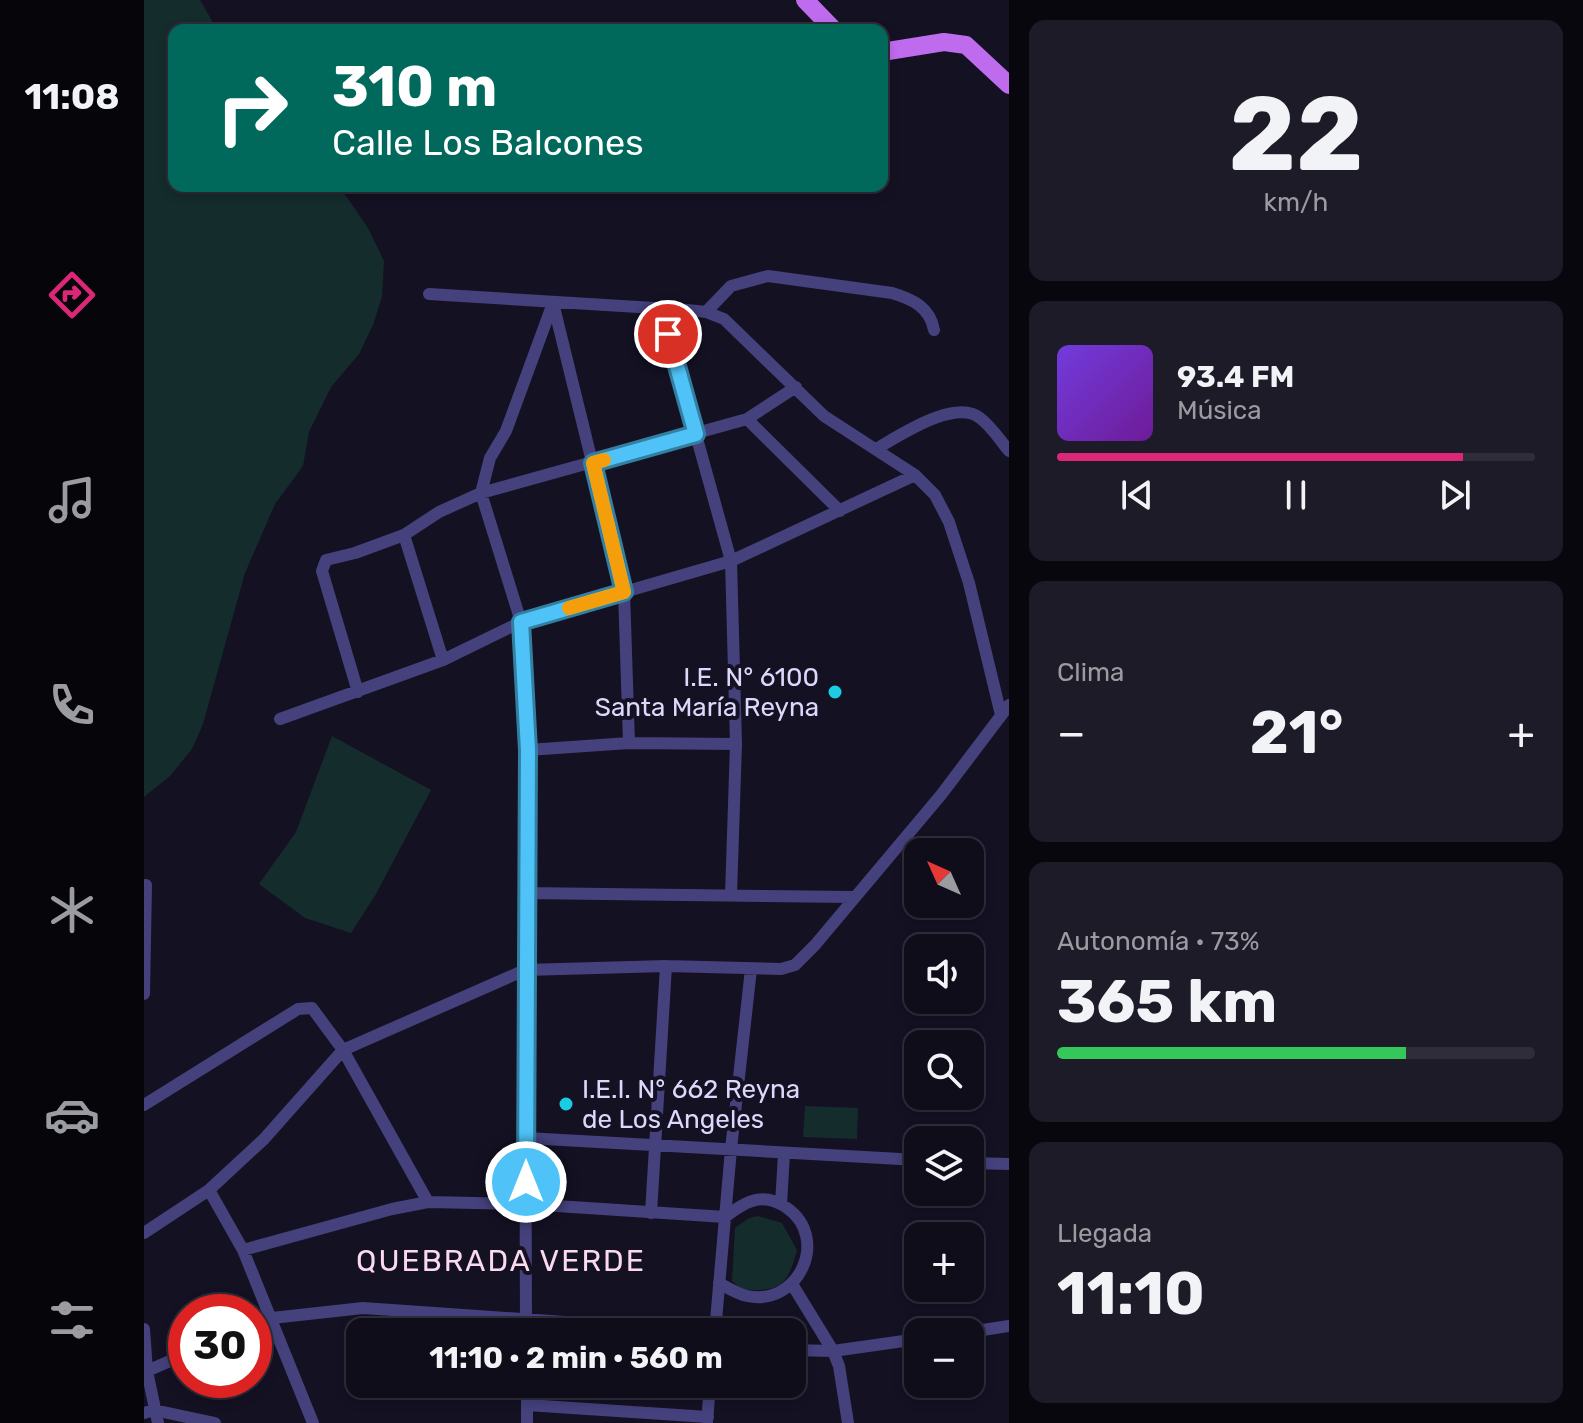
<!DOCTYPE html>
<html lang="es">
<head>
<meta charset="utf-8">
<style>
  :root { --surface:#0f0d1a; --page:#1d1b27; --text:#f1f3f6; --muted:#9b9ca2; --line:#2f2d39; --accent:#db2777 }
  body { margin:0; font-family:Rubik,sans-serif; background:var(--page); color:var(--text); height:100vh; display:flex; flex-direction:column; font-size:30px; white-space:nowrap }
  * { box-sizing:border-box; margin:0 }
  p { font-size:26px; color:var(--muted) }
  .icon { flex:none; width:44px; height:44px; fill:none; stroke:currentColor; stroke-width:2; stroke-linecap:round; stroke-linejoin:round }
  .map { position:relative; flex:1; overflow:hidden }
  .panel { display:flex; flex-direction:column; gap:20px; padding:20px; background:#08070e; width:574px }
  .panel>* { flex:none }
  .banner { position:absolute; left:24px; top:24px; width:720px; height:168px; border-radius:16px; box-shadow:0 4px 12px #0003,0 0 0 2px var(--line); background:#00695c; color:#fff; overflow:hidden }
  .needle { width:52px; rotate:315deg }
  .buttons { position:absolute; left:760px; top:838px; display:grid; gap:16px }
  .buttons a { display:grid; place-items:center; width:80px; height:80px; border-radius:16px; background:var(--surface); box-shadow:0 4px 12px #0003,0 0 0 2px var(--line); font-size:40px }
  .speed { position:absolute; left:24px; top:1294px; display:flex; gap:16px; font-size:40px; font-weight:700; text-align:center }
  .speed>* { display:grid; place-content:center; width:104px; height:104px; border-radius:50%; background:var(--surface); box-shadow:0 4px 12px #0003,0 0 0 2px var(--line); line-height:1 }
  .speed .limit { border:12px solid #d22; background:#fff; color:#111 }
  .pin { position:absolute; display:grid; place-items:center; width:68px; height:68px; color:#fff; margin:-34px; border:4px solid #fff; border-radius:50%; box-shadow:0 2px 8px #0007 }
  .me { position:absolute; width:88px; margin:-44px; rotate:0deg; stroke-linejoin:round; filter:drop-shadow(0 0 6px #0008) }
  .turn { display:flex; align-items:center; gap:28px; height:168px; padding:0 32px; font-size:36px }
  .turn .icon { width:104px; height:104px; stroke-width:2.5 }
  .turn b { display:block; font-size:56px; line-height:68px }
  .big { font-size:60px; font-weight:700; line-height:1.1 }
  .panel .widget { flex:1; display:flex; flex-direction:column; justify-content:center; gap:12px; min-width:0; padding:0 28px; border-radius:16px; background:var(--page) }
  .panel .dial { align-items:center; gap:0 }
  .dial b { font-size:104px; line-height:1 }
  .song { display:flex; align-items:center; gap:24px }
  .cover { width:96px; height:96px; border-radius:12px; background:linear-gradient(135deg,hsl(260 70% 55%),hsl(280 70% 35%)) }
  .played { height:8px; border-radius:4px; background:linear-gradient(90deg,var(--accent) 85%,var(--line) 85%) }
  .keys { display:flex; justify-content:space-around; direction:ltr }
  .heat { display:flex; justify-content:space-between; align-items:center; font-size:44px; direction:ltr }
  .charge { height:12px; border-radius:6px; background:linear-gradient(90deg,#34c759 73%,var(--line) 0) }
  .trip { position:absolute; left:202px; top:1318px; width:460px; height:80px; border-radius:16px; background:var(--surface); box-shadow:0 4px 12px #0003,0 0 0 2px var(--line); font-weight:700; line-height:80px; text-align:center }
  main { display:flex; flex:1; min-height:0 }
  .menu { display:flex; flex-direction:column; width:144px; justify-content:space-around; align-items:center; background:#06050a; color:var(--muted) }
  .menu .icon { width:56px; height:56px }
  .menu .active { color:var(--accent) }
  .menu b { font-size:36px; color:var(--text) }
  .map>svg:first-child { display:block }
  .green { fill:#152c2c }
  .lines { fill:none; stroke-linecap:round; stroke-linejoin:round }
  .minor { stroke:#44417d; stroke-width:12 }
  .primary { stroke:#bf6bee; stroke-width:18 }
  .route-casing { stroke:#337fa1; stroke-width:20 }
  .route { stroke:#4fc3f7; stroke-width:14 }
  .slow { stroke:#f59e0b; stroke-width:14 }
  .poi-dot { fill:#1acde4; stroke:#141123; stroke-width:3 }
  .labels { text-anchor:middle; dominant-baseline:central; stroke-width:8; stroke-linejoin:round; paint-order:stroke }
  .poi-label { font-size:26px; fill:#dcd8fb; stroke:#141123; text-anchor:end }
  .quarter-label { font-size:30px; letter-spacing:2px; fill:#fbd9ee; stroke:#141123 }
</style>
</head>
<body>
<main>
<nav class="menu">
<b>11:08</b>
<svg class="icon active" aria-label="directions" viewBox="0 0 24 24"><path d="M12 3l9 9-9 9-9-9zM9 14v-3h6M13 9l2 2-2 2"/></svg>
<svg class="icon" aria-label="music" viewBox="0 0 24 24"><path d="M9 18V5l10-2v13"/><circle cx="6" cy="18" r="3"/><circle cx="16" cy="16" r="3"/></svg>
<svg class="icon" aria-label="phone" viewBox="0 0 24 24"><path d="M5 4h4l2 5-3 2q2 4 5 5l2-3 5 2v4C11 20 4 13 5 4z"/></svg>
<svg class="icon" aria-label="climate" viewBox="0 0 24 24"><path d="M12 3v18M4 7l16 10M4 17L20 7"/></svg>
<svg class="icon" aria-label="car" viewBox="0 0 24 24"><path d="M5 17H2v-5l4-1 3-4h7l3 4 3 1v5h-3M9 17h6M6 11h13"/><circle cx="7" cy="17" r="2"/><circle cx="17" cy="17" r="2"/></svg>
<svg class="icon" aria-label="filters" viewBox="0 0 24 24"><path d="M4 7h16M4 17h16"/><circle cx="9" cy="7" r="2"/><circle cx="15" cy="17" r="2"/></svg>
</nav>
<div class="map">
<svg width="865" height="1423" viewBox="0 0 865 1423">
  <rect width="100%" height="100%" fill="#141123"/>
  <path class="green" d="M0 0H56L67 19 70 30H30V186H191L202 196 224 228 240 261 238 297 229 325 215 354 187 387 165 432 159 466 131 504 101 573 59 724 48 749 26 776 0 797Z
    M188 736 287 790 232 894 207 933 161 918 115 884 152 832Z
    M661 1106 714 1108 713 1139 659 1137Z
    M614 1216 638 1223 653 1250C643 1288 635 1291 598 1290L588 1281 591 1228 605 1218Z"/>
  <g class="lines">
    <path class="minor" d="M285 294 543 310 562 312 580 319 680 416 771 475 791 495 805 522 825 583 857 715
      M409 303 480 592 485 743
      M517 309 587 561 592 744 587 895
      M562 312 587 286 624 276 748 293C768 299 786 307 790 330
      M603 419 696 511
      M732 449C755 436 811 398 836 418 847 426 856 440 865 451
      M260 535 299 660
      M214 692 178 571 182 560 211 553 260 535 295 512 337 493 603 419 652 387
      M136 719 299 660 377 622 587 561 771 475
      M384 750 485 743 592 744
      M382 893 710 897
      M0 994 2 885
      M0 1105 154 1009 168 1008 199 1050 284 1202
      M382 1138 774 1160
      M826 1163 865 1164
      M65 1190 99 1250 169 1423
      M637 1204 640 1154
      M507 1213 522 966
      M0 1233 65 1190 120 1139 199 1050 381 970 522 966 637 969 651 965 671 945 797 795 865 705
      M99 1250 248 1209 284 1202 382 1204 581 1217C589 1211 598 1204 608 1201 620 1197 632 1200 643 1208 686 1238 655 1307 603 1296 593 1294 584 1288 575 1283
      M648 1284 689 1351 695 1366 704 1423
      M110 1325 128 1318 219 1308 566 1332
      M0 1329 3 1371 14 1423
      M382 1332 381 970 384 750 377 622 337 493 346 458 362 431 409 303
      M571 1332 587 1149 607 969
      M826 1332 865 1326
      M648 1350 689 1351 774 1339
      M3 1371 42 1354
      M383 1384V1423
      M383 1405 564 1417
      M0 1413 10 1410 71 1423
      M563 1423 566 1384"/>
    <path class="primary" d="M661 0 690 30
      M738 52 800 42 822 45 865 85"/>
  </g>
  <g class="lines">
    <defs>
      <path id="route" d="M382 1182 384 750 377 622 480 592 449 463 552 434 524 334"/>
    </defs>
    <use href="#route" class="route-casing"/>
    <use href="#route" class="route"/>
    <path class="slow" d="M425 608 480 592 449 463 460 460"/>
  </g>
  <g class="poi-dot">
    <circle cx="691" cy="692" r="8"/>
    <circle cx="422" cy="1104" r="8"/>
  </g>
  <g class="labels">
    <g class="poi-label">
      <text x="675" y="677">I.E. N° 6100<tspan x="675" dy="30">Santa María Reyna</tspan></text>
      <text x="438" y="1089" text-anchor="start">I.E.I. N° 662 Reyna<tspan x="438" dy="30">de Los Angeles</tspan></text>
    </g>
    <g class="quarter-label">
      <text x="357" y="1261">QUEBRADA VERDE</text>
    </g>
  </g>
</svg>
<div class="buttons">
<a><svg class="needle" viewBox="-14 -14 28 28"><path d="M0-13l5 13h-10z" fill="#e53935"/><path d="M0 13l5-13h-10z" fill="#9b9ca2"/></svg></a>
<a><svg class="icon" aria-label="sound" viewBox="0 0 24 24"><path d="M4 9h4l5-4v14l-5-4H4zM17 9q2 3 0 6"/></svg></a>
<a><svg class="icon" aria-label="search" viewBox="0 0 24 24"><circle cx="10" cy="10" r="6"/><path d="M15 15l6 6"/></svg></a>
<a><svg class="icon" aria-label="layers" viewBox="0 0 24 24"><path d="M12 4l9 5-9 5-9-5zM3 14l9 5 9-5"/></svg></a>
<a>+</a>
<a>−</a>
</div>
<div class="speed"><div class="limit">30</div></div>
<div class="pin" style="left:524px;top:334px;background:#d93025"><svg class="icon" aria-label="arrive" viewBox="0 0 24 24"><path d="M6 21V4h12l-3 4 3 4H6"/></svg></div>
<svg class="me" style="left:382px;top:1182px" viewBox="-20 -20 40 40"><circle r="17" fill="#4fc3f7" stroke="#fff" stroke-width="3"/><path d="M0-11L8 9 0 5-8 9z" fill="#fff"/></svg>
<div class="trip">11:10 · 2 min · 560 m</div>
<div class="banner">
<div class="turn"><svg class="icon" aria-label="right" viewBox="0 0 24 24"><path d="M7 20v-9h11M14 6l5 5-5 5"/></svg><div><b>310 m</b>Calle Los Balcones</div></div>
</div>
</div>
<section class="panel">
<div class="widget dial"><b>22</b><p>km/h</p></div>
<div class="widget">
<div class="song"><i class="cover"></i><div><b>93.4 FM</b><p>Música</p></div></div>
<div class="played"></div>
<div class="keys"><svg class="icon" aria-label="previous" viewBox="0 0 24 24"><path d="M18 5L8 12l10 7zM5 5v14"/></svg><svg class="icon" aria-label="pause" viewBox="0 0 24 24"><path d="M8 5v14M16 5v14"/></svg><svg class="icon" aria-label="next" viewBox="0 0 24 24"><path d="M6 5l10 7-10 7zM19 5v14"/></svg></div>
</div>
<div class="widget"><p>Clima</p>
<div class="heat"><a>−</a><b class="big">21°</b><a>+</a></div>
</div>
<div class="widget"><p>Autonomía · 73%</p><b class="big">365 km</b><div class="charge"></div></div>
<div class="widget"><p>Llegada</p><b class="big">11:10</b></div>
</section>
</main>
</body>
</html>
